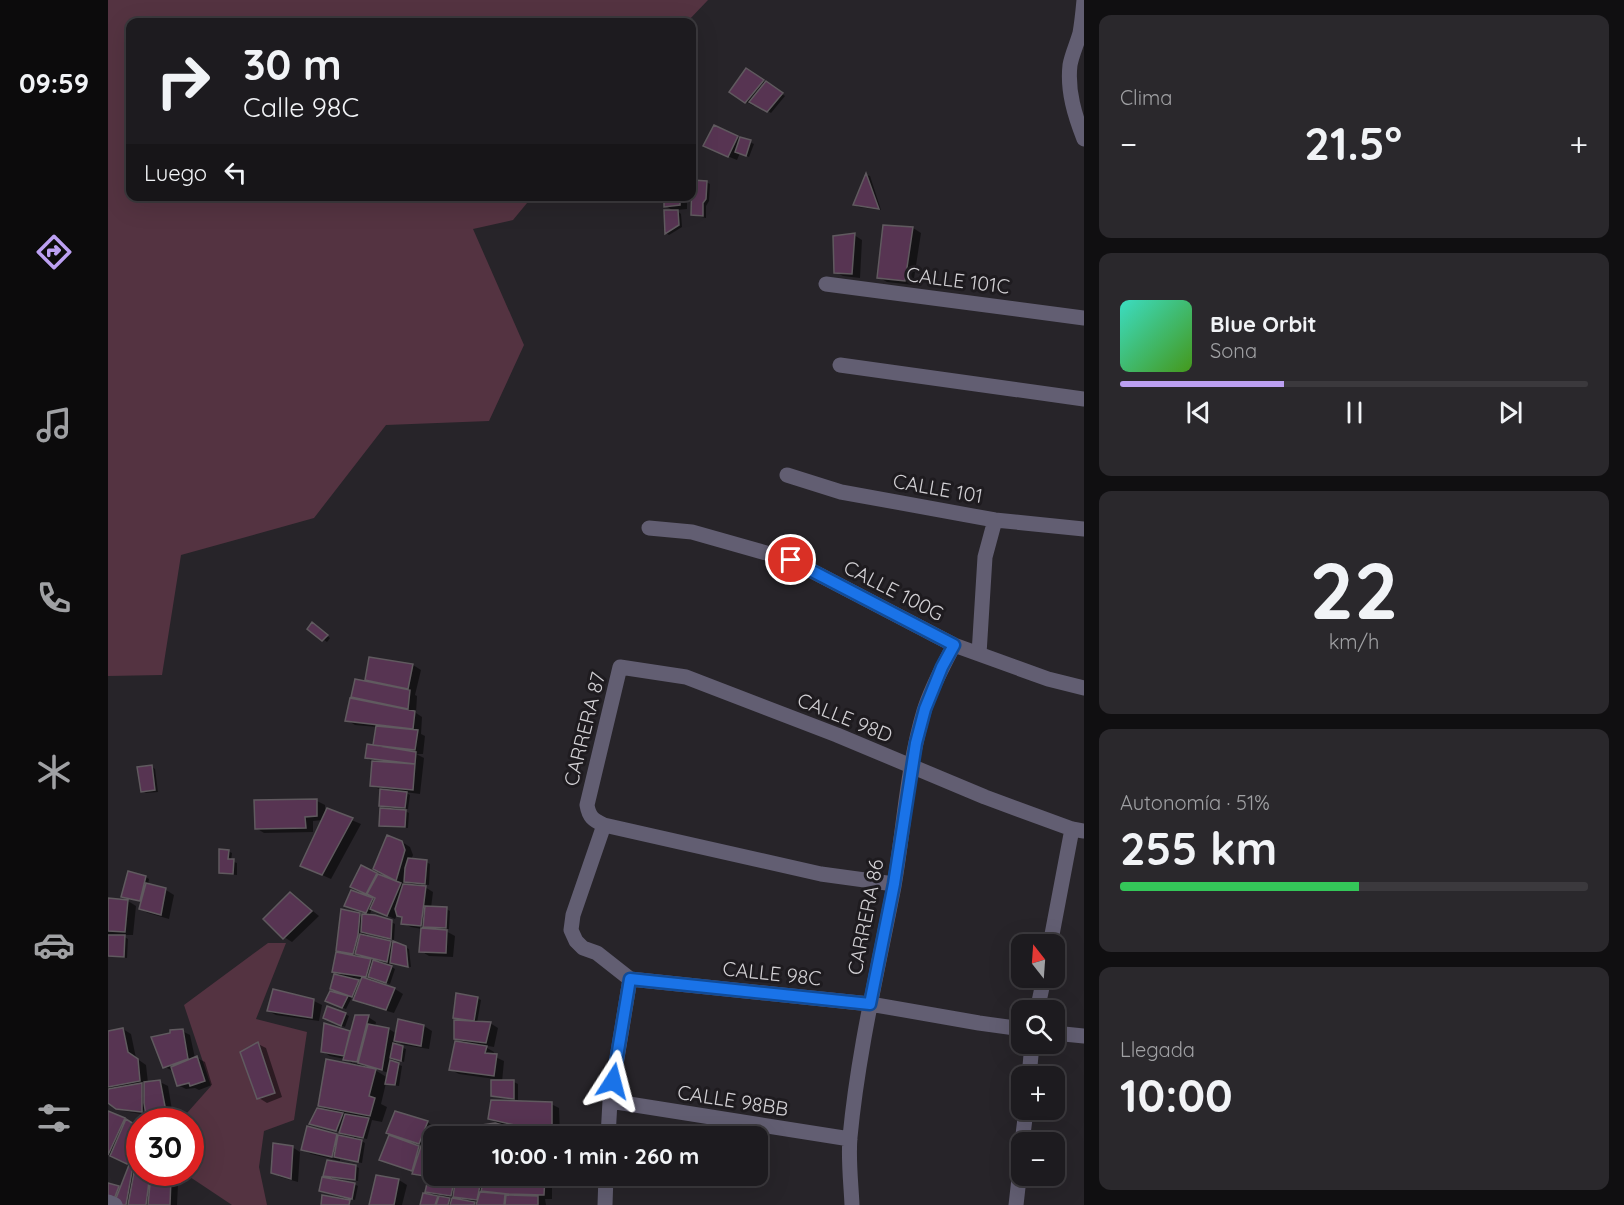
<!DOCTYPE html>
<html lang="es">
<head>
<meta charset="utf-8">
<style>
  :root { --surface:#1d1b1f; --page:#2a282c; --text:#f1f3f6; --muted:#a0a1a4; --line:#3b393d; --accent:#bca0f2 }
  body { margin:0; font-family:Quicksand,sans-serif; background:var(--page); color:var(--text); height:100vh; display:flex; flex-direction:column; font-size:22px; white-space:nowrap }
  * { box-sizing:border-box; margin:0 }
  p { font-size:20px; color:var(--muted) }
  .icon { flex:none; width:33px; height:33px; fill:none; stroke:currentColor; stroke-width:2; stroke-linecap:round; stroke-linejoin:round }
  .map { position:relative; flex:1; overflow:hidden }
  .drawer { display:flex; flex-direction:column; gap:15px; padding:15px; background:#100f11; width:540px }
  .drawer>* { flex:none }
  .hud { position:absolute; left:18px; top:18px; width:570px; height:183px; border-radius:12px; box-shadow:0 6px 24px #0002,0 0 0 2px var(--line); background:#1d1b1f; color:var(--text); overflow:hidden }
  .needle { width:39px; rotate:343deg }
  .buttons { position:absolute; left:903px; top:934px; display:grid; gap:12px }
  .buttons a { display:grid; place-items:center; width:54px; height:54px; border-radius:12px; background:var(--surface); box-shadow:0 6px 24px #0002,0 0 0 2px var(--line); font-size:30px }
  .speed { position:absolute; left:18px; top:1108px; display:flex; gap:12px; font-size:30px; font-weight:700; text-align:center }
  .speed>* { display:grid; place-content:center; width:78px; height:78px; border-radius:50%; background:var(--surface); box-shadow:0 6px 24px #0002,0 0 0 2px var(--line); line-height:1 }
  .speed .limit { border:9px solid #d22; background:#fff; color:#111 }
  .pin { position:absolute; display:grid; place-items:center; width:51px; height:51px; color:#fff; margin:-26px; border:3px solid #fff; border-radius:50%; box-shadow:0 2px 6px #0007 }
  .me { position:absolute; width:66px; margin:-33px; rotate:9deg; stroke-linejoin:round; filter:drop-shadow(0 0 4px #0008) }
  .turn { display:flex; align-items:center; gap:21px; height:126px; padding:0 18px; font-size:27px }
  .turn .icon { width:78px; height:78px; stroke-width:2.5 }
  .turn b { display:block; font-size:42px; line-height:51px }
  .then { display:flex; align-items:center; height:57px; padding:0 18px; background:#0003; gap:12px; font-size:22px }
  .big { font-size:45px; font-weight:800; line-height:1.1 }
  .drawer .tile { flex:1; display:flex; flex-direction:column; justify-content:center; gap:9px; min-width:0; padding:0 21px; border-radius:12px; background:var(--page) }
  .drawer .dial { align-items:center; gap:0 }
  .dial b { font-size:78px; line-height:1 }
  .song { display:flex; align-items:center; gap:18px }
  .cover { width:72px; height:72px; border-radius:9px; background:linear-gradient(135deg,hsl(170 70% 55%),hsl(100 70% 35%)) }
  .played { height:6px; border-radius:3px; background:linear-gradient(90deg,var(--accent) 35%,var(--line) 35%) }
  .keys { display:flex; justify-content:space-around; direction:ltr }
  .heat { display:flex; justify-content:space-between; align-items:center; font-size:33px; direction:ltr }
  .charge { height:9px; border-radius:4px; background:linear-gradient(90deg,#34c759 51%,var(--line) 0) }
  .trip { position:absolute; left:315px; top:1126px; width:345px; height:60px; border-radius:12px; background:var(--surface); box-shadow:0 6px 24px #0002,0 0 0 2px var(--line); font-weight:800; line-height:60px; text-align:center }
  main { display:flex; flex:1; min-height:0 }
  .tab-bar { display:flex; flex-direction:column; width:108px; justify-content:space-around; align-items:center; background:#0c0b0c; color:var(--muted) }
  .tab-bar .icon { width:42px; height:42px }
  .tab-bar .on { color:var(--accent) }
  .tab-bar b { font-size:27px; color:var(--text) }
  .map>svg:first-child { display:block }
  .green { fill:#543341 }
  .shadow { fill:#0007; fill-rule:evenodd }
  .building { fill:#573452; stroke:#605a5f; stroke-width:1.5 }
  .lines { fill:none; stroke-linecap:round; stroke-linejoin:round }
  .street { stroke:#625e72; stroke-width:15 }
  .route-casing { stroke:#114b97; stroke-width:15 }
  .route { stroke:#1a73e8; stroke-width:10 }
  .labels { text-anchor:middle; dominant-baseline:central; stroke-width:6; stroke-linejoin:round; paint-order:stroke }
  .street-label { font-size:20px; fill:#d2d0d4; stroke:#1e1b1f }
</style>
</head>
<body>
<main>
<nav class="tab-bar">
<b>09:59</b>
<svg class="icon on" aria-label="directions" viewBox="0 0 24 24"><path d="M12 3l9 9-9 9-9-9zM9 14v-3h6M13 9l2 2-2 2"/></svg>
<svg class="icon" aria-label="music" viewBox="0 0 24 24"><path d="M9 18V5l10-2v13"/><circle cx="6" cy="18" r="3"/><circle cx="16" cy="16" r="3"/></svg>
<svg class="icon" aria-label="phone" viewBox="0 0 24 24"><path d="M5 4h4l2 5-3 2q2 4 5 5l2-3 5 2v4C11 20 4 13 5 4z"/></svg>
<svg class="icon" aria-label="climate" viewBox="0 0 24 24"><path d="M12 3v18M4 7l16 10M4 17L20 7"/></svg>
<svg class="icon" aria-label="car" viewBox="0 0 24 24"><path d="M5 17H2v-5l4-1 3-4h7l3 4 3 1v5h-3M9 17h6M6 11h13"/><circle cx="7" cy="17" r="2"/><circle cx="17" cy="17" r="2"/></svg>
<svg class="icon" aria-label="filters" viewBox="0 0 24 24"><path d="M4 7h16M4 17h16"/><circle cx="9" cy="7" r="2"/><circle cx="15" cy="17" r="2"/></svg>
</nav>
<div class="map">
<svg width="976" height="1205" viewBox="0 0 976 1205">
  <rect width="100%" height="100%" fill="#272429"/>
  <path class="green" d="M0 0H600L579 22H22V196L424 197 405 220 365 229 416 345 381 421 278 425 206 518 73 555 54 675 0 676Z
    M160 943H178L148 1019 199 1032 186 1120 156 1131 151 1167 159 1205H124L76 1173H82V1122H71L103 1086 76 1005Z"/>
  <path class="shadow" d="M639 70 677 96 663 113 648 104 646 106 638 102Z
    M629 137 646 144 641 157 632 153 629 160 604 150Z
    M759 175 762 176 773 210 750 207 747 205Z
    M598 182 602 184 601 201 598 206V218L588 216 585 214Z
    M555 196H574L579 199V209L568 210 573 214 574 227 561 235 558 233 567 212 558 206V198Z
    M805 228 813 233 805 285 779 282 770 277Z
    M746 235 754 240 752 278 735 276 727 272Z
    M207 626 222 638 219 642 201 629Z
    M262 658 305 665 313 670 307 695 309 696 308 713 314 717 313 734 317 736 315 754H308L316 758 312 794 297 792 302 795 300 809H293L301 813 300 828 276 827 273 825 281 810 273 806 274 790 263 786 265 762 258 758 267 747 269 727 247 725 239 720 248 681 258 683Z
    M43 766 47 769 50 792 38 793 34 791Z
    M209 801 217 805V816L220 810 253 824 223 879 194 866 215 820 205 821V832L156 833 148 828Z
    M294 842 302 847 305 855 303 860 318 862 322 864 321 885 312 884 325 892 323 908 338 909 342 911 341 929H334L347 936 345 957 321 956 313 951 314 929 303 927 295 923 296 918 289 915 287 919 264 909 262 914 238 906 244 892 267 901 269 897 247 888 254 867 271 876 287 881ZM297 881 307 886H296Z
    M120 851 124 853 123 861 129 863V875L116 874 113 872Z
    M21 873 38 877 41 879 40 885 58 890 66 895 61 919 40 913 32 909 34 902 18 898Z
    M182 894 190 899 211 916 184 942 176 937Z
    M0 900 20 901 28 906 25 935H13L20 939 19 958 0 956V936H4L0 934Z
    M235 911 256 917 283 922 287 924 286 940 259 933 258 937 283 942 301 949 303 967 280 964 287 969 282 984 266 979 265 982 287 989 295 994 286 1013 255 1004 244 997 238 1009 222 1003 238 996 239 994 235 977 226 972 240 956 230 950ZM245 978 255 979 253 983Z
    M369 998 373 1000 369 1023H382L390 1028 386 1047 374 1045 386 1052 385 1056 396 1061 394 1082H406L410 1084V1100L389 1097 385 1095 394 1080 351 1074 343 1070 359 1044 348 1038 359 1020 347 1017Z
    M206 1001 214 1005 211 1021 168 1015 160 1011Z
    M237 1014 241 1016 237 1027 220 1020Z
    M260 1017 268 1022 267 1027 281 1029 289 1034 316 1026 324 1031 321 1049 296 1045 288 1041 287 1045 298 1049 296 1062 285 1058 284 1062 294 1066 291 1086 283 1085 278 1083 273 1104 279 1107 274 1122 264 1120 259 1139 248 1137 257 1143 254 1163 232 1159V1161L203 1154 195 1150 228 1135 246 1140V1137L236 1135 223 1126 222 1112 211 1105 247 1065 237 1059 222 1056 214 1051 217 1025 244 1033ZM244 1060 256 1062V1065L244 1063ZM268 1069 281 1073 280 1078 267 1070Z
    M15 1029 23 1034 28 1058 38 1065 40 1083 52 1082 60 1086 66 1122H40L39 1115 15 1111 41 1114V1111L8 1107 0 1101V1033Z
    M74 1031 82 1035 87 1058H89L97 1062 104 1085 91 1090 87 1088 78 1089 70 1085 65 1071 57 1067Z
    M150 1044 158 1048 174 1097 159 1103 151 1098Z
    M443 1104 451 1108 452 1135 438 1134 391 1124 382 1118Z
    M0 1113 16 1119 32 1129V1157L27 1169 32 1173H42L48 1177 62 1179 70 1184 69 1205H17L9 1202 0 1184 13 1189 22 1165 0 1154Z
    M319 1122 327 1127 320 1145 326 1146V1176H374L378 1178V1176H436L444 1181V1199H437L438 1205H314L327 1196 319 1191 329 1178 310 1175 306 1172 312 1149H313L314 1146 292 1139 280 1132ZM396 1191 404 1194 403 1197 396 1196Z
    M184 1147 192 1152 190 1182 172 1177 164 1172Z
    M247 1166 251 1168 250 1181 224 1177 223 1179 217 1175Z
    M291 1180 299 1185 294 1205H263Z
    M246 1184 250 1186 247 1200 213 1191Z"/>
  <path class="building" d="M638 68 656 80 637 103 621 92Z
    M658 81 675 93 659 112 641 102Z
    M606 125 630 136 620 157 595 146Z
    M632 137 643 140 638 156 627 152Z
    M758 173 771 209 745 205Z
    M584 180 599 181 598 199 595 203V216L583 215Z
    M556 196H572V205L556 207Z
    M556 210H570L571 225 557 234Z
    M775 225 805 227 797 281 769 278Z
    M747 233 744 274 726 273 725 236Z
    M204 622 220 635 214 641 199 629Z
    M261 657 305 664 300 689 257 680Z
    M247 679 302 690 300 709 243 697Z
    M242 698 307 711 305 729 237 721Z
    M268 726 310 730 307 750 265 745Z
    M259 744 308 752 307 764 257 758Z
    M264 761 307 764 305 790 262 786Z
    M44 765 47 790 33 792 29 767Z
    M272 789 299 792 297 808 271 806Z
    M209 799V816L197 817 198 828 147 829 146 800Z
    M219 808 245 818 214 875 192 866Z
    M272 808 298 810 297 827 271 826Z
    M279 835 294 841 297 850 288 881 265 869Z
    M111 849 121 850 120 859H126L125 874 111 873Z
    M300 858 319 860 317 884 296 882 297 868Z
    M253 865 269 873 258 894 242 887Z
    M20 871 38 876 32 901 13 897Z
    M270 874 293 883 279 916 262 909 267 898 259 894Z
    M38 883 58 888 53 915 31 909Z
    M295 884 318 886 313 926 293 924 294 917 289 916 287 909Z
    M243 890 265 898 258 913 236 906Z
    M182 892 204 911 175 939 155 919Z
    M0 898 20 900 17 932 0 931Z
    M317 906 339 907 338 928 315 927Z
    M233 909 252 913 250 935 245 954 228 951Z
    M254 914 267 915 284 920 283 939 253 932Z
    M313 928 339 930 338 953 311 952Z
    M252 934 283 941 279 962 247 954Z
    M0 935H17L16 957 0 956Z
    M285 941 298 946 300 967 282 963Z
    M228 952 263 959 258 977 224 972Z
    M265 960 284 966 278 983 260 977Z
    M226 974 251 980 244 997 222 989Z
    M254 977 287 988 278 1010 245 1000Z
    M165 989 206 999 204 1018 159 1011Z
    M222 991 240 996 234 1008 217 1001Z
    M348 993 370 997 366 1021 345 1018Z
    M219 1006 238 1013 233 1026 215 1018Z
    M247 1015H261L249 1062 235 1060Z
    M290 1019 316 1025 313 1046 286 1041Z
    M346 1020 383 1022 378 1043 346 1039Z
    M216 1023 242 1031 236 1056 213 1052Z
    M260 1024 281 1028 274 1070 250 1063Z
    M15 1028 20 1052 30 1059 32 1081 0 1087V1031Z
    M75 1029 80 1059 55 1068 43 1037 62 1033V1030Z
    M347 1041 379 1046 377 1053 389 1054 386 1076 341 1070Z
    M150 1042 167 1093 149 1099 132 1052Z
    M285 1043 295 1046 293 1061 282 1058Z
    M89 1056 97 1081 82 1086 81 1083 69 1086 63 1067Z
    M218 1059 268 1069 261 1096 267 1098 262 1116 210 1106Z
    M282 1060 291 1063 287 1085 277 1084Z
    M52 1080 60 1122H39L36 1103V1082Z
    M383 1080H406V1099L383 1096Z
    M34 1083V1112L8 1109 0 1103V1089Z
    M383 1100 444 1102V1131L429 1130 380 1119Z
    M209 1108 235 1113 228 1131 201 1124Z
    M0 1111 17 1118 0 1155Z
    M287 1111 320 1121 311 1144 278 1133Z
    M237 1114 261 1118 255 1138 231 1133Z
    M18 1119 32 1128V1133L19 1164 2 1156Z
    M387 1123 427 1134 426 1137H380L373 1135 374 1125Z
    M199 1126 229 1134 224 1157 193 1150Z
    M230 1135 254 1140 250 1162 226 1157Z
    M281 1135 311 1146 304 1171 271 1160Z
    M165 1143 185 1146 183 1179 163 1173Z
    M314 1143 325 1144 322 1177 304 1174Z
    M219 1160 248 1165 247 1180 215 1176Z
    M21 1165 25 1166 18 1205H15L7 1201Z
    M325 1166 326 1176H347L343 1196 317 1192 320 1179 324 1178Z
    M27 1167 32 1169V1173H42L38 1205H20Z
    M43 1174 63 1178 62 1205H40Z
    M268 1175 291 1179 286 1205H261Z
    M348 1176H374L369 1200 345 1197Z
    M377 1176H437L436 1195 400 1194 373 1191Z
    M214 1177 247 1183 244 1199 211 1191Z
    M0 1183 11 1186 5 1202 0 1199Z
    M372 1192 397 1194 396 1205H368Z
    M315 1193 330 1196 327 1205H312Z
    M214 1195 242 1200 241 1205H213Z
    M398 1195 430 1196V1205H397Z
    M331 1196 342 1198 340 1205H328Z
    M344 1198 367 1202 366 1205H342Z"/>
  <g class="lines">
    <path class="street" d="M976 0C975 11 974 22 972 33 969 44 964 54 962 65 959 91 967 116 976 139
      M718 284 976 318
      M732 365 976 399
      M679 475 733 492 887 520 976 529
      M541 528 584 532 683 560 846 645 940 679 976 688
      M871 654 877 557 887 520
      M496 825 713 874 786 884
      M942 945 964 829
      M929 1011 936 978
      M914 1029 871 1023 762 1004 522 979 489 953 475 948 468 941 463 930 465 915 496 825C485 820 481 817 479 805L512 667 578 677 729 735 877 797 964 829 976 831
      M946 1033 976 1036
      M921 1077 924 1044
      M502 1101 742 1139
      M500 1137 502 1101 522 979
      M914 1143 918 1110
      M0 1202 7 1205
      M497 1205 498 1176
      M744 1205C743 1183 740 1159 742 1137 750 1052 770 969 786 886 796 828 799 768 816 711 823 688 835 666 846 645
      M908 1205 914 1152"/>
  </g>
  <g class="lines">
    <defs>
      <path id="route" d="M505 1081 522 979 762 1004 786 884 808 743 817 709 834 667 846 645 683 560"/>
    </defs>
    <use href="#route" class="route-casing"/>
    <use href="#route" class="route"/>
  </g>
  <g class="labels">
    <g class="street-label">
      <text transform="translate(850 280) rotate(7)">CALLE 101C</text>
      <text transform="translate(830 488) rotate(10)">CALLE 101</text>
      <text transform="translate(786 590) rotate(27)">CALLE 100G</text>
      <text transform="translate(737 717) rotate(22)">CALLE 98D</text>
      <text transform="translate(476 729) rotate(-76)">CARRERA 87</text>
      <text transform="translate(757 917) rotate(-79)">CARRERA 86</text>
      <text transform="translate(664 973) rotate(6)">CALLE 98C</text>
      <text transform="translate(625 1100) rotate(9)">CALLE 98BB</text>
    </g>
  </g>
</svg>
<div class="buttons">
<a><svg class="needle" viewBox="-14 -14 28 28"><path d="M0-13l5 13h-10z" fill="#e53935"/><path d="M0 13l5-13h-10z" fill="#a0a1a4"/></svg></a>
<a><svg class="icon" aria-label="search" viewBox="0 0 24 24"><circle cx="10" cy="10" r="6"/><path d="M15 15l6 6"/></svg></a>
<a>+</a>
<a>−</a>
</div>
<div class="speed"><div class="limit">30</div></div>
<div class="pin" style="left:683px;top:560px;background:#d93025"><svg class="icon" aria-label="arrive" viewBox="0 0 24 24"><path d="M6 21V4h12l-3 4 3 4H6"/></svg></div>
<svg class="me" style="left:505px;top:1081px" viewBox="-20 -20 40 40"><path d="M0-17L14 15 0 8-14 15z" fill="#1a73e8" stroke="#fff" stroke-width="4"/></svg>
<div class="trip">10:00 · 1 min · 260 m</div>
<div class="hud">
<div class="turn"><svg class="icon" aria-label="right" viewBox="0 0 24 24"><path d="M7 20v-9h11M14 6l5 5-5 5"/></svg><div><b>30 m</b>Calle 98C</div></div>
<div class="then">Luego<svg class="icon" aria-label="left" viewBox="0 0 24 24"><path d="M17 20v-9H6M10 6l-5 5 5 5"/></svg></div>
</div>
</div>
<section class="drawer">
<div class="tile"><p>Clima</p>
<div class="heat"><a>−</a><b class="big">21.5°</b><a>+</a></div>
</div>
<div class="tile">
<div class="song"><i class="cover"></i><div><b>Blue Orbit</b><p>Sona</p></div></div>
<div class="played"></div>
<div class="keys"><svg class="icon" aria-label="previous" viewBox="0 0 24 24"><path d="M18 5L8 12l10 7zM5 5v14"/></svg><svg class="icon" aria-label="pause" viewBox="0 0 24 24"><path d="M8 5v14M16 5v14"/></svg><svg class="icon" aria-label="next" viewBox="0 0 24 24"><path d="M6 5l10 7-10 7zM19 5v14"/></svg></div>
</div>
<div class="tile dial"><b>22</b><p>km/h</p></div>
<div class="tile"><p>Autonomía · 51%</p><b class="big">255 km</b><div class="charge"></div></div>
<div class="tile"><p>Llegada</p><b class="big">10:00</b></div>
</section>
</main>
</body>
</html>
